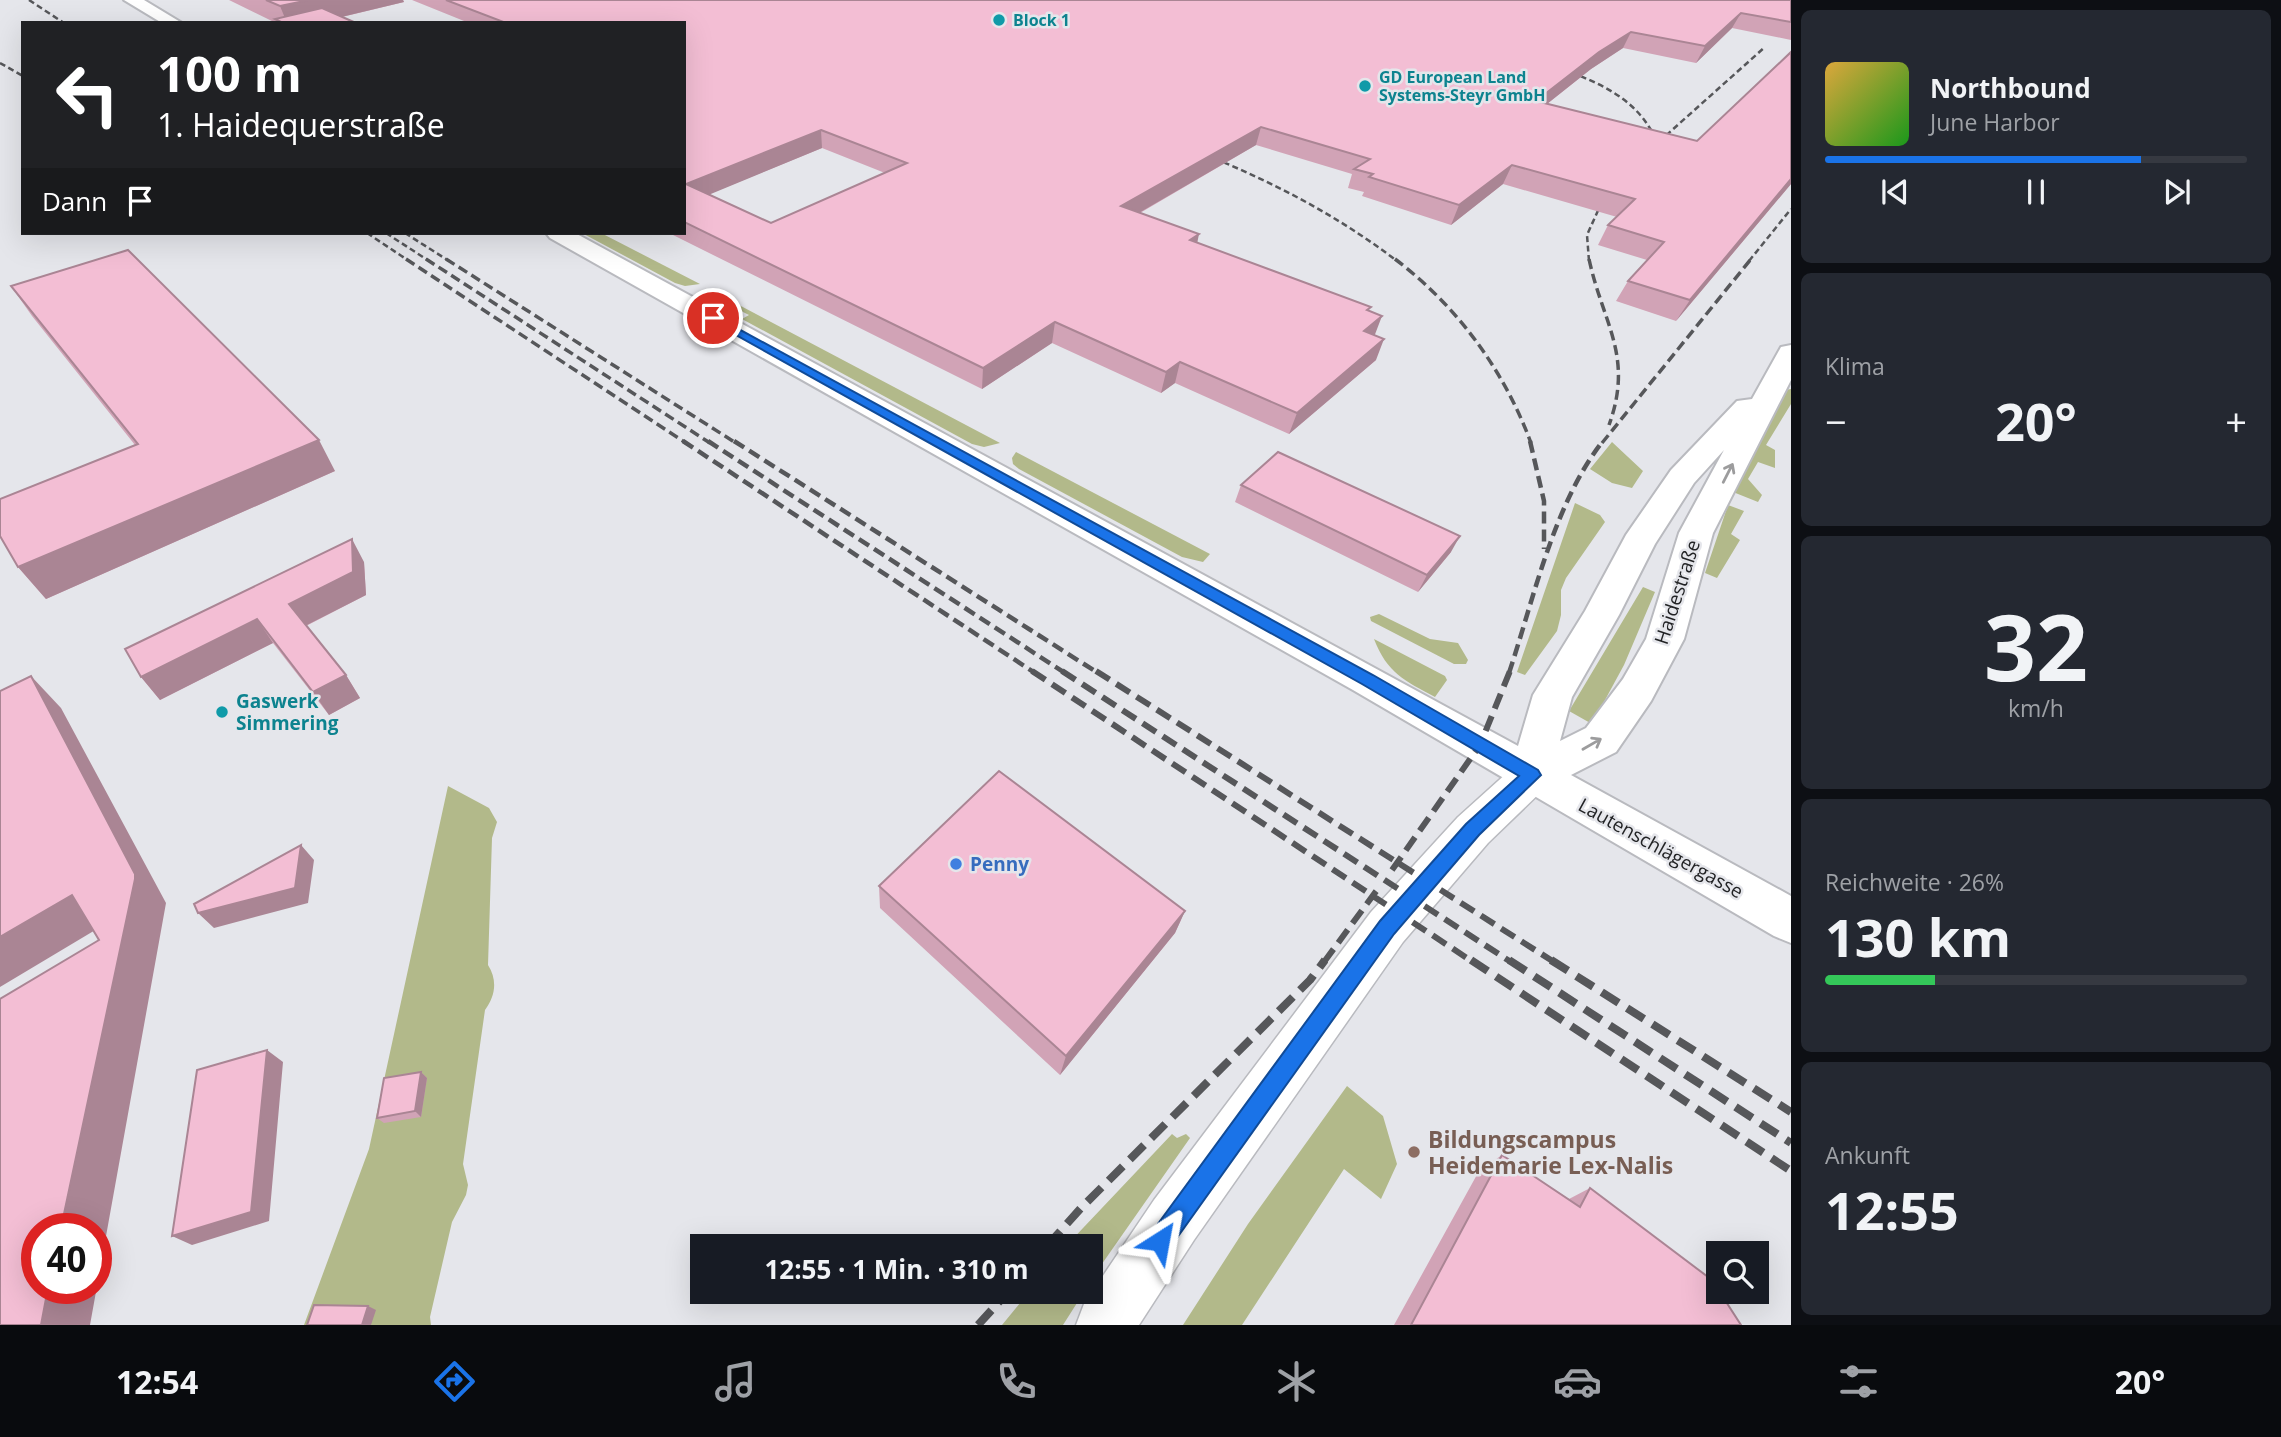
<!DOCTYPE html>
<html lang="de">
<head>
<meta charset="utf-8">
<style>
  :root { --surface:#171b24; --page:#242831; --text:#f1f3f6; --muted:#9ea1a6; --line:#363941; --accent:#1a73e8 }
  body { margin:0; font-family:"Open Sans",sans-serif; background:var(--page); color:var(--text); height:100vh; display:flex; flex-direction:column; font-size:26px; white-space:nowrap }
  * { box-sizing:border-box; margin:0 }
  p { font-size:23px; color:var(--muted) }
  .icon { flex:none; width:38px; height:38px; fill:none; stroke:currentColor; stroke-width:2; stroke-linecap:round; stroke-linejoin:round }
  .map { position:relative; flex:1; overflow:hidden }
  .side { display:flex; flex-direction:column; gap:10px; padding:10px; background:#0d0f14; width:490px }
  .side>* { flex:none }
  .top-card { position:absolute; left:21px; top:21px; width:665px; height:214px; border-radius:0px; box-shadow:0 7px 28px #0002; background:#202124; color:#fff; overflow:hidden }
  .tools { position:absolute; left:1706px; top:1241px; display:grid; gap:14px }
  .tools a { display:grid; place-items:center; width:63px; height:63px; border-radius:0px; background:var(--surface); box-shadow:0 7px 28px #0002; font-size:35px }
  .speed { position:absolute; left:21px; top:1213px; display:flex; gap:14px; font-size:35px; font-weight:700; text-align:center }
  .speed>* { display:grid; place-content:center; width:91px; height:91px; border-radius:50%; background:var(--surface); box-shadow:0 7px 28px #0002; line-height:1 }
  .speed .limit { border:10px solid #d22; background:#fff; color:#111 }
  .pin { position:absolute; display:grid; place-items:center; width:60px; height:60px; color:#fff; margin:-30px; border:4px solid #fff; border-radius:50%; box-shadow:0 2px 7px #0007 }
  .me { position:absolute; width:77px; margin:-38px; rotate:34deg; stroke-linejoin:round; filter:drop-shadow(0 0 5px #0008) }
  .turn { display:flex; align-items:center; gap:24px; height:147px; padding:0 21px; font-size:32px }
  .turn .icon { width:91px; height:91px; stroke-width:2.5 }
  .turn b { display:block; font-size:49px; line-height:60px }
  .then { display:flex; align-items:center; height:66px; padding:0 21px; background:#0003; gap:14px; font-size:26px }
  .big { font-size:52px; font-weight:700; line-height:1.1 }
  .side .tile { flex:1; display:flex; flex-direction:column; justify-content:center; gap:10px; min-width:0; padding:0 24px; border-radius:10px; background:var(--page) }
  .side .dial { align-items:center; gap:0 }
  .dial b { font-size:91px; line-height:1 }
  .song { display:flex; align-items:center; gap:21px }
  .cover { width:84px; height:84px; border-radius:10px; background:linear-gradient(135deg,hsl(40 70% 55%),hsl(120 70% 35%)) }
  .played { height:7px; border-radius:4px; background:linear-gradient(90deg,var(--accent) 75%,var(--line) 75%) }
  .keys { display:flex; justify-content:space-around; direction:ltr }
  .heat { display:flex; justify-content:space-between; align-items:center; font-size:38px; direction:ltr }
  .charge { height:10px; border-radius:5px; background:linear-gradient(90deg,#34c759 26%,var(--line) 0) }
  .trip { position:absolute; left:690px; top:1234px; width:413px; height:70px; border-radius:0px; background:var(--surface); box-shadow:0 7px 28px #0002; font-weight:700; line-height:70px; text-align:center }
  .dock { display:flex; height:112px; justify-content:space-around; align-items:center; background:#090b0e; color:var(--muted) }
  .dock .icon { width:49px; height:49px }
  .dock .active { color:var(--accent) }
  .dock b { font-size:32px; color:var(--text) }
  main { display:flex; flex:1; min-height:0 }
  .map>svg:first-child { display:block }
  .green { fill:#b2b98a }
  .lines { fill:none; stroke-linecap:round; stroke-linejoin:round }
  .minor-casing { stroke:#b9babf; stroke-width:3 }
  .major-casing { stroke:#b9babf; stroke-width:4 }
  .minor { fill:#fff; fill-rule:evenodd }
  .major { fill:#fff; fill-rule:evenodd }
  .rail-far4 { stroke:#56575a; stroke-width:2.5; stroke-dasharray:6 3.5; stroke-linecap:butt }
  .rail-far3 { stroke:#56575a; stroke-width:3.5; stroke-dasharray:10 5; stroke-linecap:butt }
  .rail-far2 { stroke:#56575a; stroke-width:4.5; stroke-dasharray:12 6; stroke-linecap:butt }
  .rail-far1 { stroke:#56575a; stroke-width:6; stroke-dasharray:16 8; stroke-linecap:butt }
  .rail { stroke:#56575a; stroke-width:8; stroke-dasharray:20 10; stroke-linecap:butt }
  .wall { fill:#d1a3b6; fill-rule:evenodd }
  .shaded-wall { fill:#aa8594 }
  .building { fill:#f3bed4; stroke:#aa8594; stroke-width:2; fill-rule:evenodd }
  .oneway { stroke:#9c9c9d }
  .route { fill:#1a73e8; stroke:#114b97; stroke-width:2 }
  .culture-dot { fill:#0f9aa8; stroke:#e5e6eb; stroke-width:2.5 }
  .shop-dot { fill:#3f7fe0; stroke:#e5e6eb; stroke-width:2.5 }
  .education-dot { fill:#8d6e63; stroke:#e5e6eb; stroke-width:2.5 }
  .labels { text-anchor:middle; dominant-baseline:central; stroke-width:5; stroke-linejoin:round; paint-order:stroke }
  .far-culture-label { font-size:16px; font-weight:bold; fill:#0d838f; stroke:#e5e6eb; text-anchor:start }
  .street-label { font-size:19px; fill:#222325; stroke:#e5e6eb }
  .culture-label { font-size:19px; font-weight:bold; fill:#0d838f; stroke:#e5e6eb; text-anchor:start }
  .shop-label { font-size:19px; font-weight:bold; fill:#366cbe; stroke:#e5e6eb; text-anchor:start }
  .near-education-label { font-size:23px; font-weight:bold; fill:#785e54; stroke:#e5e6eb; text-anchor:start }
</style>
</head>
<body>
<main>
<div class="map">
<svg width="1791" height="1325" viewBox="0 0 1791 1325">
  <rect width="100%" height="100%" fill="#e5e6eb"/>
  <path class="green" d="M582 233H601L700 284 685 286 675 283Z
    M739 305 1000 443 984 447 972 444 742 319 749 315 735 308Z
    M1791 389V404L1766 445 1775 450V468L1758 462 1748 479 1762 495 1758 502 1733 492 1785 390Z
    M1612 442 1643 471 1632 488 1612 483 1590 469Z
    M1016 452 1210 554 1203 562 1182 557 1019 469 1013 464 1012 458Z
    M1575 503 1600 515 1605 522 1566 578 1561 590V615L1557 631 1525 675 1517 672Z
    M1728 505 1744 511 1731 534 1740 540 1717 578 1705 573Z
    M1643 587 1655 592 1624 665 1592 724 1569 711Z
    M1379 614 1430 639 1458 643 1468 660 1466 664H1454L1371 621 1370 617Z
    M1374 639 1445 676 1447 680 1435 697C1405 681 1387 673 1374 639Z
    M448 786 489 808 497 822 492 838 488 965C498 981 495 996 485 1010L463 1164 468 1185 466 1195 452 1222 430 1317 431 1325H304L369 1149Z
    M1347 1086 1383 1116 1397 1164 1381 1199 1344 1169 1242 1325H1183L1248 1224Z
    M1172 1134 1177 1138 1186 1134 1190 1138 1090 1281V1246H1066Z
    M1029 1292H1084L1063 1325H1002Z"/>
  <g class="lines">
    <defs>
      <path id="minor" d="M1532 758 1546 763 1552 775 1546 787 1488 843 1403 942 1194 1240 1139 1325H1076L1084 1304 1154 1200 1371 912 1458 817 1518 763Z"/>
      <path id="major" d="M124 0H144L182 23H162Z
        M546 233H575L1518 746 1533 695 1585 611 1626 535 1671 470 1737 401 1752 399 1781 347 1791 345V380L1713 533 1684 639 1651 701 1616 752 1571 775 1791 896V943L1774 936 1353 690 550 238ZM1724 450 1679 533 1646 639 1623 679 1586 728 1560 741 1572 697 1619 615 1655 544 1694 483Z"/>
    </defs>
    <use href="#minor" class="minor-casing"/>
    <use href="#major" class="major-casing"/>
    <use href="#minor" class="minor"/>
    <use href="#major" class="major"/>
    <path class="rail-far4" d="M29 0 64 23
      M0 63 23 76
      M1563 69C1598 83 1631 96 1651 130L1648 149
      M1652 148 1765 47
      M1206 155C1275 183 1338 216 1397 261
      M367 233 409 261
      M386 233 429 261
      M405 233 449 261
      M1589 261 1587 235 1605 195
      M1749 261 1791 209"/>
    <path class="rail-far3" d="M406 259 686 443
      M426 259 710 443
      M446 259 736 443
      M1395 259C1457 306 1504 370 1531 443
      M1589 259C1603 324 1634 356 1609 425
      M1602 443 1751 259"/>
    <path class="rail-far2" d="M683 441 1035 673
      M708 441 1065 673
      M734 441 1098 673
      M1530 441 1544 501V549
      M1509 673C1534 598 1554 503 1603 441"/>
    <path class="rail-far1" d="M1032 671 1473 962
      M1062 671 1511 962
      M1096 671 1554 962
      M1392 870 1480 745 1510 671
      M1324 962 1377 890"/>
    <path class="rail" d="M1471 960 1791 1171
      M1509 960 1791 1143
      M1551 960 1791 1112
      M1047 1246 1081 1208 1310 980 1325 960
      M978 1325 1008 1292"/>
  </g>
  <path class="wall" d="M229 0H403L404 2 342 17 356 23H276Z
    M412 0H1791V40L1732 28 1696 63 1623 48 1591 69 1547 104 1697 141 1791 52V184L1676 321 1616 301 1628 281 1647 260 1598 245 1608 225 1617 217 1503 184 1451 225 1362 196 1364 192 1348 188 1352 174 1256 145 1140 213 1197 243 1370 311 1375 336 1376 360 1289 434 1175 383 1161 393 1052 343 982 389 669 233H684V23H469ZM822 148 885 173 771 223 709 194Z
    M11 286 335 471 46 599 18 567 135 445 32 316Z
    M1241 485 1451 552 1418 592 1235 502Z
    M364 562 366 595 306 626 346 675 360 698 329 715 273 643 160 700 141 677Z
    M879 886 1185 911 1175 933 1060 1075 880 908Z
    M421 1072 427 1078 421 1117 384 1123 377 1118Z
    M1502 1155 1569 1199 1590 1188 1741 1325H1394L1479 1171Z"/>
  <path class="shaded-wall" d="M309 0H403L404 2 316 23H287L280 6Z
    M1741 13 1732 28 1696 63 1705 46Z
    M1631 32 1623 48 1591 69 1528 119 1536 101 1599 52Z
    M1261 127 1256 145 1118 225 1121 206Z
    M821 130 822 148 689 203 686 184Z
    M1512 165 1503 184 1451 225 1459 205Z
    M1791 179V184L1676 321 1690 300Z
    M1199 234 1195 254 1190 240Z
    M1382 316 1374 337 1364 331Z
    M1055 322 1052 343 982 389 983 368Z
    M1384 339 1376 360 1289 434 1297 413Z
    M1180 362 1175 383 1161 393 1166 372Z
    M319 440 335 471 46 599 18 567Z
    M1460 536 1451 552 1418 592 1427 575Z
    M352 539 364 562 366 595 303 627 289 604Z
    M257 619 273 643 160 700 141 677Z
    M346 675 360 698 329 715 313 692Z
    M31 676 61 708 166 903 90 1325H41L48 1288H96V1228H61L135 879Z
    M301 845 314 860 308 903 214 928 198 913Z
    M72 895 107 923 0 987V937Z
    M1185 911 1175 933 1060 1075 1066 1056Z
    M267 1050 283 1062 269 1221 192 1245 172 1236Z
    M421 1072 427 1078 421 1117 415 1111Z
    M368 1306 376 1310 371 1325H362Z"/>
  <path class="building" d="M266 0H309L280 6Z
    M446 0H1791V22L1741 13 1705 46 1631 32 1599 52 1536 101 1697 141 1791 52V179L1690 300 1628 281 1664 242 1608 225 1635 199 1512 165 1459 205 1369 177 1373 174 1354 169 1370 159 1261 127 1121 206 1199 234 1190 240 1371 307 1367 310 1382 316 1364 331 1384 339 1297 413 1180 362 1166 372 1055 322 983 368 684 222V23H496L501 21ZM821 130 907 163 771 223 686 184Z
    M322 8 356 23H283L275 19Z
    M128 250 319 440 18 567 0 536V499L138 444 11 286Z
    M1278 452 1460 536 1427 575 1241 485Z
    M352 539 353 572 289 604 346 675 313 692 257 619 141 677 125 649Z
    M31 676 135 874V879L61 1228H37V1288H48L41 1325H0V999L99 940 72 895 0 937V691Z
    M999 771 1185 911 1066 1056 879 886Z
    M301 845 295 888 198 913 194 904Z
    M267 1050 251 1212 172 1236 197 1070Z
    M421 1072 415 1111 377 1118 384 1078Z
    M1502 1155 1580 1207 1590 1188 1712 1280 1741 1325H1411Z
    M314 1305 368 1306 362 1325H307Z"/>
  <defs><path id="oneway-shaft" d="M-6 0H5M1.5-3L5.5 0L1.5 3" fill="none" stroke-width="1.6" stroke-linecap="round" stroke-linejoin="round" transform="scale(1.75)"/></defs>
  <g class="oneway">
    <use href="#oneway-shaft" transform="translate(1728 473) rotate(-63)"/>
    <use href="#oneway-shaft" transform="translate(1592 744) rotate(-30)"/>
  </g>
  <path class="route" d="M713 315 1373 675 1538 770 1541 775 1479 835 1394 934 1169 1249 1160 1253 1152 1249 1148 1241 1152 1232 1380 921 1466 824 1519 776 1362 684 709 320 708 318Z"/>
  <g class="culture-dot">
    <circle cx="999" cy="20" r="7"/>
    <circle cx="1365" cy="86" r="7"/>
    <circle cx="222" cy="712" r="7"/>
  </g>
  <circle class="shop-dot" cx="956" cy="864" r="7"/>
  <circle class="education-dot" cx="1414" cy="1152" r="7"/>
  <g class="labels">
    <g class="far-culture-label">
      <text x="1013" y="20">Block 1</text>
      <text x="1379" y="77">GD European Land<tspan x="1379" dy="18">Systems-Steyr GmbH</tspan></text>
    </g>
    <g class="street-label">
      <text transform="translate(1677 592) rotate(-72)">Haidestraße</text>
      <text transform="translate(1661 848) rotate(29)">Lautenschlägergasse</text>
    </g>
    <g class="culture-label">
      <text x="236" y="701">Gaswerk<tspan x="236" dy="22">Simmering</tspan></text>
    </g>
    <g class="shop-label">
      <text x="970" y="864">Penny</text>
    </g>
    <g class="near-education-label">
      <text x="1428" y="1139">Bildungscampus<tspan x="1428" dy="26">Heidemarie Lex-Nalis</tspan></text>
    </g>
  </g>
</svg>
<div class="tools">
<a><svg class="icon" aria-label="search" viewBox="0 0 24 24"><circle cx="10" cy="10" r="6"/><path d="M15 15l6 6"/></svg></a>
</div>
<div class="speed"><div class="limit">40</div></div>
<div class="pin" style="left:713px;top:318px;background:#d93025"><svg class="icon" aria-label="arrive" viewBox="0 0 24 24"><path d="M6 21V4h12l-3 4 3 4H6"/></svg></div>
<svg class="me" style="left:1160px;top:1241px" viewBox="-20 -20 40 40"><path d="M0-17L14 15 0 8-14 15z" fill="#1a73e8" stroke="#fff" stroke-width="4"/></svg>
<div class="trip">12:55 · 1 Min. · 310 m</div>
<div class="top-card">
<div class="turn"><svg class="icon" aria-label="left" viewBox="0 0 24 24"><path d="M17 20v-9H6M10 6l-5 5 5 5"/></svg><div><b>100 m</b>1. Haidequerstraße</div></div>
<div class="then">Dann<svg class="icon" aria-label="arrive" viewBox="0 0 24 24"><path d="M6 21V4h12l-3 4 3 4H6"/></svg></div>
</div>
</div>
<section class="side">
<div class="tile">
<div class="song"><i class="cover"></i><div><b>Northbound</b><p>June Harbor</p></div></div>
<div class="played"></div>
<div class="keys"><svg class="icon" aria-label="previous" viewBox="0 0 24 24"><path d="M18 5L8 12l10 7zM5 5v14"/></svg><svg class="icon" aria-label="pause" viewBox="0 0 24 24"><path d="M8 5v14M16 5v14"/></svg><svg class="icon" aria-label="next" viewBox="0 0 24 24"><path d="M6 5l10 7-10 7zM19 5v14"/></svg></div>
</div>
<div class="tile"><p>Klima</p>
<div class="heat"><a>−</a><b class="big">20°</b><a>+</a></div>
</div>
<div class="tile dial"><b>32</b><p>km/h</p></div>
<div class="tile"><p>Reichweite · 26%</p><b class="big">130 km</b><div class="charge"></div></div>
<div class="tile"><p>Ankunft</p><b class="big">12:55</b></div>
</section>
</main>
<nav class="dock">
<b>12:54</b>
<svg class="icon active" aria-label="directions" viewBox="0 0 24 24"><path d="M12 3l9 9-9 9-9-9zM9 14v-3h6M13 9l2 2-2 2"/></svg>
<svg class="icon" aria-label="music" viewBox="0 0 24 24"><path d="M9 18V5l10-2v13"/><circle cx="6" cy="18" r="3"/><circle cx="16" cy="16" r="3"/></svg>
<svg class="icon" aria-label="phone" viewBox="0 0 24 24"><path d="M5 4h4l2 5-3 2q2 4 5 5l2-3 5 2v4C11 20 4 13 5 4z"/></svg>
<svg class="icon" aria-label="climate" viewBox="0 0 24 24"><path d="M12 3v18M4 7l16 10M4 17L20 7"/></svg>
<svg class="icon" aria-label="car" viewBox="0 0 24 24"><path d="M5 17H2v-5l4-1 3-4h7l3 4 3 1v5h-3M9 17h6M6 11h13"/><circle cx="7" cy="17" r="2"/><circle cx="17" cy="17" r="2"/></svg>
<svg class="icon" aria-label="filters" viewBox="0 0 24 24"><path d="M4 7h16M4 17h16"/><circle cx="9" cy="7" r="2"/><circle cx="15" cy="17" r="2"/></svg>
<b>20°</b>
</nav>
</body>
</html>
